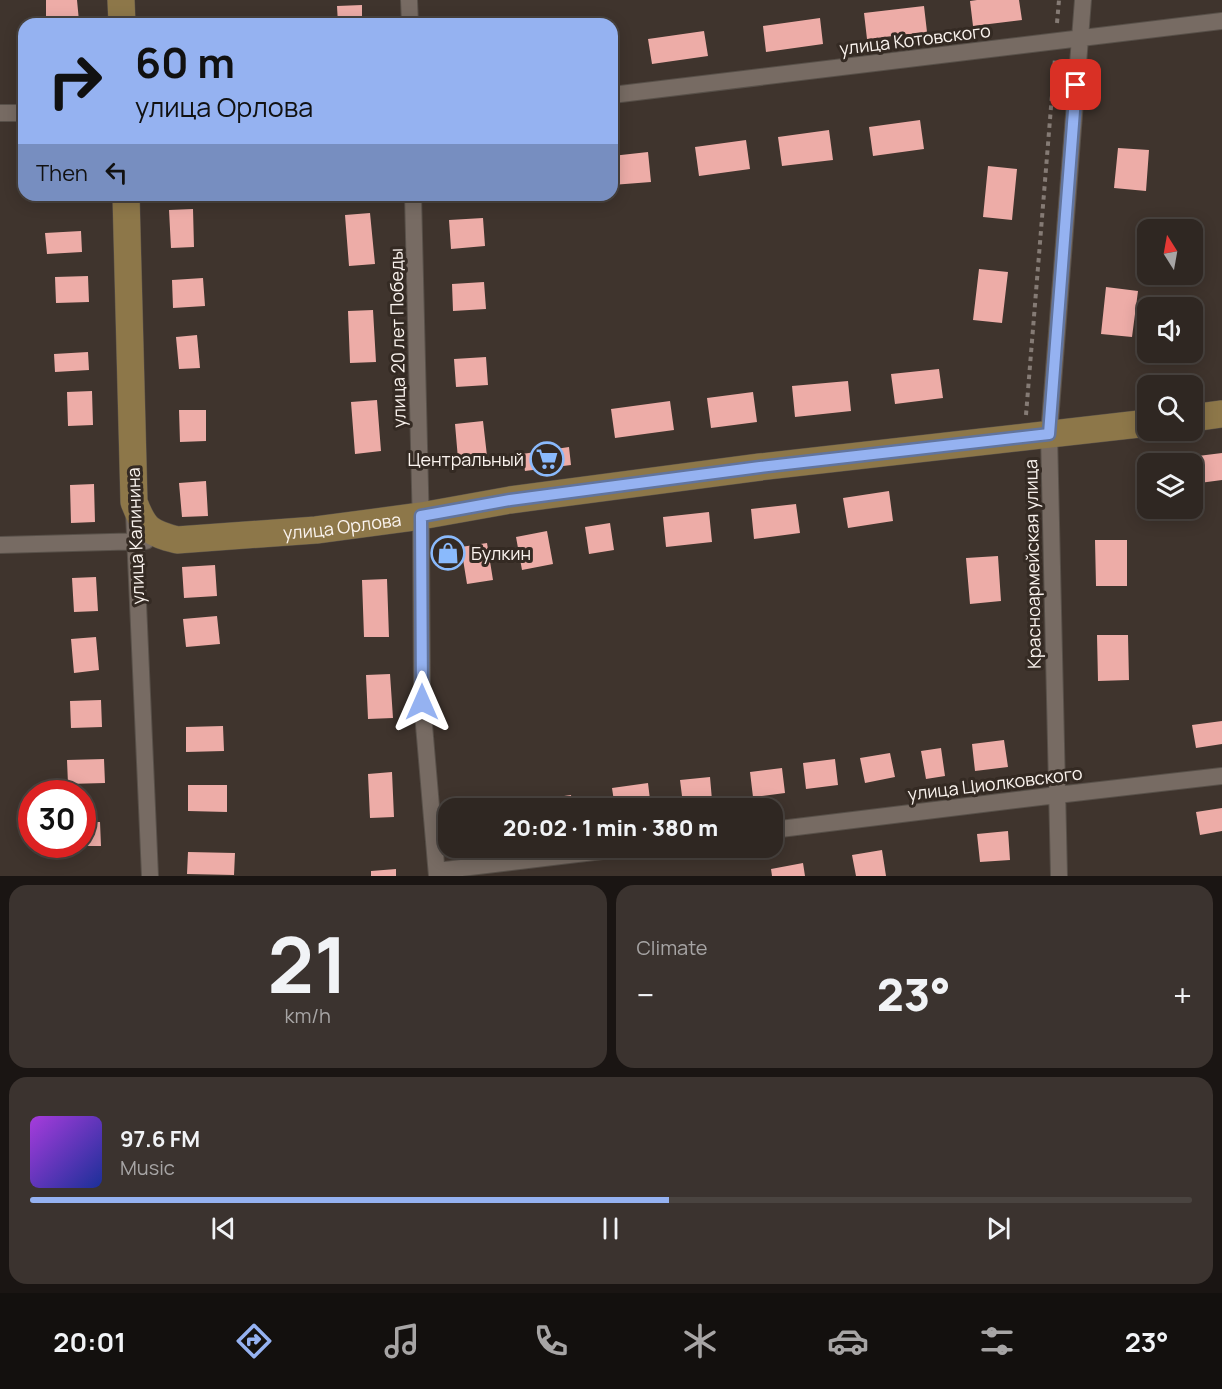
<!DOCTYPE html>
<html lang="en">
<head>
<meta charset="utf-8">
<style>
  :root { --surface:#2f2722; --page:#3b332f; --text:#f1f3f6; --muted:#a7a5a5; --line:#4a4440; --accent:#95b2f1 }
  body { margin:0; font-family:Manrope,sans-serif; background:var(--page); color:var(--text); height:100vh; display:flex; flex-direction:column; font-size:22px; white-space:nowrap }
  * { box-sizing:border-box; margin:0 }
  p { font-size:20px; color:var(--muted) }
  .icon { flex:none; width:33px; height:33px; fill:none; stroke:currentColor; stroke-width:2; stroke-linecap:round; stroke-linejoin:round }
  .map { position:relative; height:876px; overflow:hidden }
  .panel { display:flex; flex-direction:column; gap:9px; padding:9px; background:#1a1513; flex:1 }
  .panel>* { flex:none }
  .guide { position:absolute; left:18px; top:18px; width:600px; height:183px; border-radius:18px; box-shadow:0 3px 15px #0003,0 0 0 2px var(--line); background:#95b2f1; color:#111; overflow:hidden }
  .needle { width:39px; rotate:349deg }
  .fabs { position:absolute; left:1137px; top:219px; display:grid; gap:12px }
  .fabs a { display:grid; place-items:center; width:66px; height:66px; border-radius:12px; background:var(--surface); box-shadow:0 3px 15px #0003,0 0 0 2px var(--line); font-size:30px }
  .speed { position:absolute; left:18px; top:780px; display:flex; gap:12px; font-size:30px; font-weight:700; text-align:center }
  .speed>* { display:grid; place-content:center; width:78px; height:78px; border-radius:50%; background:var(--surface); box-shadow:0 3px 15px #0003,0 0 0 2px var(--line); line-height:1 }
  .speed .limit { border:9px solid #d22; background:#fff; color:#111 }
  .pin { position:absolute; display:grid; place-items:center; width:51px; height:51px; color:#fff; margin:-26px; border-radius:12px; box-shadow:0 3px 9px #0006 }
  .me { position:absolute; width:66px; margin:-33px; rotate:0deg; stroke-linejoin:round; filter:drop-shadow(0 0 4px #0008) }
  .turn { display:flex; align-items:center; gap:21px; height:126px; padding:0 18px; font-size:27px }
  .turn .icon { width:78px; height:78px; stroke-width:2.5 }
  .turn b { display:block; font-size:42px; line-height:51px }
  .then { display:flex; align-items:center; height:57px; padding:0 18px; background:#0003; gap:12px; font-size:22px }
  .big { font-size:45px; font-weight:800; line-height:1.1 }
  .panel .card { flex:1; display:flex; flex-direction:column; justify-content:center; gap:9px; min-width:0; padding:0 21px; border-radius:18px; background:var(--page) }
  .panel .dial { align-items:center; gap:0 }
  .dial b { font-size:78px; line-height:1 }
  .song { display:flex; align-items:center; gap:18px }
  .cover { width:72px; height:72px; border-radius:9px; background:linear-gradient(135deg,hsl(280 70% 55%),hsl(230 70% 35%)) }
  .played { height:6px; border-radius:3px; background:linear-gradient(90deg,var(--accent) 55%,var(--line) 55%) }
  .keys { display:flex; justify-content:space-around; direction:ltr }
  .heat { display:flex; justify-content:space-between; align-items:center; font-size:33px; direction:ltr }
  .panel .tiles { flex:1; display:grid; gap:9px; grid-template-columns:1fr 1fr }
  .card:last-child { grid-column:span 2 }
  .trip { position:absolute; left:438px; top:798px; width:345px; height:60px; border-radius:18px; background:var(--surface); box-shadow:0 3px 15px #0003,0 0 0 2px var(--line); font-weight:800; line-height:60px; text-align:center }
  .menu { display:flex; height:96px; justify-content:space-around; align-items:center; background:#13100e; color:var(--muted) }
  .menu .icon { width:42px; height:42px }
  .menu .selected { color:var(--accent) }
  .menu b { font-size:27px; color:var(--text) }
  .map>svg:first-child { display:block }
  .building { fill:#edaca7 }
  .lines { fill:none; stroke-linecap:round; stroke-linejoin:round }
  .minor-casing { stroke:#585049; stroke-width:18 }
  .primary-casing { stroke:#585049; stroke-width:28 }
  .path { stroke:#857b75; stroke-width:4; stroke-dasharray:4.5 4.5; stroke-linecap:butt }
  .minor { stroke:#776b63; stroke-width:16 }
  .primary { stroke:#8d7749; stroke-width:27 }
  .route-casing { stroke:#61749d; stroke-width:15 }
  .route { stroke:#95b2f1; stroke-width:10 }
  .labels { text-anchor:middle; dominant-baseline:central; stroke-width:6; stroke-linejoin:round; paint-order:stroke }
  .street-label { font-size:18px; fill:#faf3ee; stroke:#342a23 }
  .poi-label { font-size:18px; fill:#faf3ee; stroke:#342a23; text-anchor:end }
</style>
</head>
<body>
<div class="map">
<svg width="1222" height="876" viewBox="0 0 1222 876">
  <rect width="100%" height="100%" fill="#3f342d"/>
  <path class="building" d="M46 0H77L79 21 46 22Z
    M977 0H1019L1022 20 973 26 970 1Z
    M362 5V24H338L337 6Z
    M924 6 927 32 867 39 864 13Z
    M820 18 823 44 766 52 763 26Z
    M704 31 708 56 652 64 648 39Z
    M920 120 924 149 873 156 869 127Z
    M829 130 833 160 782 166 778 137Z
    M746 140 750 169 699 176 695 147Z
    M1118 148 1149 150 1146 191 1114 188Z
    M648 152 651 182 612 185V156Z
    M988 166 1017 169 1012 220 983 217Z
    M193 209 194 247 171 248 169 210Z
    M370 213 375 264 349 266 345 215Z
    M483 218 485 246 451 249 449 220Z
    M81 231 82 252 47 254 45 233Z
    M979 269 1008 272 1002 323 973 320Z
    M88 276 89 302 56 303 55 277Z
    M203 278 205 306 173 308 172 280Z
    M484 282 486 309 453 311 452 284Z
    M1106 287 1138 291 1132 337 1101 334Z
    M373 310 376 362 350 363 348 311Z
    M197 335 200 368 179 369 176 337Z
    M88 352 89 370 55 372 54 354Z
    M486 357 488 385 456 387 454 359Z
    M939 369 943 398 895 404 891 374Z
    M848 381 851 411 795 417 792 386Z
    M92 391 93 425 68 426 67 392Z
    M753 392 757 422 711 428 707 398Z
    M377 400 381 451 355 454 351 402Z
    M670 401 674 430 615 438 611 409Z
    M179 410H206V441L180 442Z
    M483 421 487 456 458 459 455 424Z
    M569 447 571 465 525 471 522 454Z
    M1222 453V480L1192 484V464H1183L1182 458Z
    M206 481 208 516 182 517 179 483Z
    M94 484 95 522 71 523 70 485Z
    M889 491 893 521 848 528 843 498Z
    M796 504 800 533 754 539 751 509Z
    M709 512 712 542 666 547 663 517Z
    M610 523 614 550 589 554 585 527Z
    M547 531 553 564 522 570 516 537Z
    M451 539 454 557 443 558 442 548 438 549 437 542Z
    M1095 540H1127V586H1096Z
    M487 543 493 580 467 584 461 547Z
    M998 556 1001 601 970 604 966 558Z
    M215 565 217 596 184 598 182 567Z
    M96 577 98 611 74 612 72 578Z
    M387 579 389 637H364L362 580Z
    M217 616 220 644 186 647 183 619Z
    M1097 635H1128L1129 680 1098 681Z
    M96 637 99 670 74 673 71 639Z
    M390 674 393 718 368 719 366 675Z
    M101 700 102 727 71 728 70 701Z
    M1222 721V744L1196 748 1192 725Z
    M223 726 224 751 186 752V727Z
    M1004 740 1008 767 975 771 972 744Z
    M941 748 945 776 926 779 921 751Z
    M890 753 895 777 865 783 860 758Z
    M104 759 105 783 68 784 67 760Z
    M835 759 838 785 806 789 803 763Z
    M782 768 785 793 753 797 750 772Z
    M392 772 394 817 370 818 368 774Z
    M710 777 712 800 683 804 680 780Z
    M648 783 651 808H615L612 788Z
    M188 785H227V812L188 811Z
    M571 795 573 808H537L536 800Z
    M1222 808V831L1200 835 1196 812Z
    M82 822H100L101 846H82Z
    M1008 831 1010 860 980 862 977 834Z
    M882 850 886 876H856L852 855Z
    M188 852 235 853 234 875 187 874Z
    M803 863 805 876H772L771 869Z
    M396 869V876H371V871Z"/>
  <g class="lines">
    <defs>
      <path id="minor" d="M409 0 410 24
        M612 95C816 72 1019 44 1222 21
        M0 113H24
        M413 195 421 529 422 702 437 876
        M134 512 150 876
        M0 545 146 541
        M772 830 1057 795 1222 776
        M437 871 627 848
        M1059 876 1049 434 1083 0"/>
      <g id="primary">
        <path d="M121 0 122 24"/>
        <path id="s1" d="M126 195 134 502C144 529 150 533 177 540L316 530 421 516 510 500 760 467 1148 423"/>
        <path d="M1192 418 1222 414"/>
      </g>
    </defs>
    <use href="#minor" class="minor-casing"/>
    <use href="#primary" class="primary-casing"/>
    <path class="path" d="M1057 23 1059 0
      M1026 415 1055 58"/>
    <use href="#minor" class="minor"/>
    <use href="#primary" class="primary"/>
  </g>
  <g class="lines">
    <defs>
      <path id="route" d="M422 702 421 516 510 500 760 467 1049 434 1076 85"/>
    </defs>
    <use href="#route" class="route-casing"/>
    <use href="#route" class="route"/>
  </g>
  <defs>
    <symbol id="supermarket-ring" viewBox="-11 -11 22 22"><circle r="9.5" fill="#342a23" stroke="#8abafc" stroke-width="1.5"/><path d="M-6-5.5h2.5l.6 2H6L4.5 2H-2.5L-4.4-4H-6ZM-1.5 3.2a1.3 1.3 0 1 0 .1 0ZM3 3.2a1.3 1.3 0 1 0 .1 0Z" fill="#8abafc"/></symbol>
    <symbol id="shop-ring" viewBox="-11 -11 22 22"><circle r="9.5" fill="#342a23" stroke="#8abafc" stroke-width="1.5"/><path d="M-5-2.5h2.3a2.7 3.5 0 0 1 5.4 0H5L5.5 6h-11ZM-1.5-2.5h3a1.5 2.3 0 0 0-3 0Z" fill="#8abafc"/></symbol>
  </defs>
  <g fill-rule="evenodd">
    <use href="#supermarket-ring" x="528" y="440" width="38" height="38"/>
    <use href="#shop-ring" x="429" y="534" width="38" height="38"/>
  </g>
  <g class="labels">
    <g class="street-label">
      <text transform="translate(915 39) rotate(-7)">улица Котовского</text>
      <text transform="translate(397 338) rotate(-91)">улица 20 лет Победы</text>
      <text stroke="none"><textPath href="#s1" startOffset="534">улица Орлова</textPath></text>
      <text transform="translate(135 536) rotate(-92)">улица Калинина</text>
      <text transform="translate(1032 564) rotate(-91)">Красноармейская улица</text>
      <text transform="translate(995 783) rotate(-7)">улица Циолковского</text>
    </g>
    <g class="poi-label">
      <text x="524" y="459">Центральный</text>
      <text x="471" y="553" text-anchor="start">Булкин</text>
    </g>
  </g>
</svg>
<div class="fabs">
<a><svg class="needle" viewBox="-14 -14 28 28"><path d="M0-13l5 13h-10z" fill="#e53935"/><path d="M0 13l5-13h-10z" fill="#a7a5a5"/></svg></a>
<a><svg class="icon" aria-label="sound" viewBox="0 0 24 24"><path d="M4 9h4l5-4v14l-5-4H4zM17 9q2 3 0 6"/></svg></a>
<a><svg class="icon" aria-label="search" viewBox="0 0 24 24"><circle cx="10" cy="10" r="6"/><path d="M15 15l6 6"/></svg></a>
<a><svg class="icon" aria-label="layers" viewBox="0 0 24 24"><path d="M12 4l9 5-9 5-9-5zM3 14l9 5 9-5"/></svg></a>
</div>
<div class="speed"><div class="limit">30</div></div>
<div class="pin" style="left:1076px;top:85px;background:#d93025"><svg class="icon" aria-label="arrive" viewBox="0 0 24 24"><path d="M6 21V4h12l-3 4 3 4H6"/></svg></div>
<svg class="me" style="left:422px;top:702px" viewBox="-20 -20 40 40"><path d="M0-17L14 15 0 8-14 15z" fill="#95b2f1" stroke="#fff" stroke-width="4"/></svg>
<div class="trip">20:02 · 1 min · 380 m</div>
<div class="guide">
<div class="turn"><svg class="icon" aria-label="right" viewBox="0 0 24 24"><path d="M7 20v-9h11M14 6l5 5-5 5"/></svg><div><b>60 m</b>улица Орлова</div></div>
<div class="then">Then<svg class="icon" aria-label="left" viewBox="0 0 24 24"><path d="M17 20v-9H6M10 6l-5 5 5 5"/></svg></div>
</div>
</div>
<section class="panel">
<div class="tiles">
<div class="card dial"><b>21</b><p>km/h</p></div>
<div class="card"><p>Climate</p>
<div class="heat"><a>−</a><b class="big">23°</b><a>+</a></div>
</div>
<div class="card">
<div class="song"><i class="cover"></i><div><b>97.6 FM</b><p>Music</p></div></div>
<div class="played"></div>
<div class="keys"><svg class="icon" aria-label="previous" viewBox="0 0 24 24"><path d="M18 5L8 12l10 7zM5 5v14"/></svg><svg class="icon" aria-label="pause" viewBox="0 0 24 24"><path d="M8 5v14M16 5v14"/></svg><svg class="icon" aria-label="next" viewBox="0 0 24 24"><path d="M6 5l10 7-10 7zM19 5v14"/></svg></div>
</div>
</div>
</section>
<nav class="menu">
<b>20:01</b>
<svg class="icon selected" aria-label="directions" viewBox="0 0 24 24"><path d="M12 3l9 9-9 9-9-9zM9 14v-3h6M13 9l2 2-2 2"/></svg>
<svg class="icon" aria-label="music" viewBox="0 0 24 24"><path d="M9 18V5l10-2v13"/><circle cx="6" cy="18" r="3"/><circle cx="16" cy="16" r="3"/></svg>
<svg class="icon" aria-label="phone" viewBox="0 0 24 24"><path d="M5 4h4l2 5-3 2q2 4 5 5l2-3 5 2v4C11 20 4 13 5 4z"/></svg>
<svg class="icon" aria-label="climate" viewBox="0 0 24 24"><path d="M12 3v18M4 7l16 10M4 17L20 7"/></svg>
<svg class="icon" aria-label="car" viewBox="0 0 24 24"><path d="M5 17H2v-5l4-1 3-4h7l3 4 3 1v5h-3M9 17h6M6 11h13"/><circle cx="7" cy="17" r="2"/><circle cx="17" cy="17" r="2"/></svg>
<svg class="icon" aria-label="filters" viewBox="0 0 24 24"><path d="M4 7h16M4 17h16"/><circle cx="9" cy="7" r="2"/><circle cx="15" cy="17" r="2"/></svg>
<b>23°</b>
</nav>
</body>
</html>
